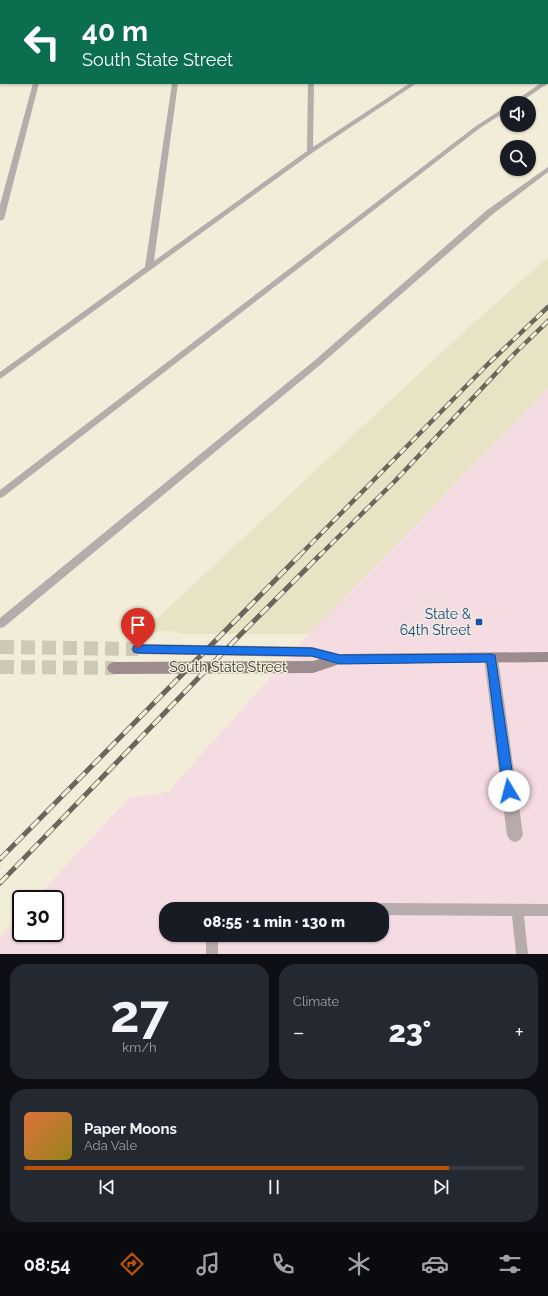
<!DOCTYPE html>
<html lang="en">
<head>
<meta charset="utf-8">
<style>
  :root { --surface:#171b24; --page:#242831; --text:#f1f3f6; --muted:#9ea1a6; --line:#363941; --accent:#b45309 }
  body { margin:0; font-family:Raleway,sans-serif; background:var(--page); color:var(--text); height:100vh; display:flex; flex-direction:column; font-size:15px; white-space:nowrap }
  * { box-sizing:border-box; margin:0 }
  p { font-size:13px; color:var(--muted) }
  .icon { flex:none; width:22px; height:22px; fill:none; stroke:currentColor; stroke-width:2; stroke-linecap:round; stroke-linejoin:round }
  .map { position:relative; height:954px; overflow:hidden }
  .drawer { display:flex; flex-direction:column; gap:10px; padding:10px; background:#0d0f14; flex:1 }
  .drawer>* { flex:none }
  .top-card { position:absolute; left:0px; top:0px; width:548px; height:84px; box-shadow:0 1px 3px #0004; background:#0b6e4f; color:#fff; overflow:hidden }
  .fabs { position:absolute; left:500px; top:96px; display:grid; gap:8px }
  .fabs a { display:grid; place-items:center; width:36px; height:36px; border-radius:50%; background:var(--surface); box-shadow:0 1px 3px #0004; font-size:20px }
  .speed { position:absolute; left:12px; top:890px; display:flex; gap:8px; font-size:20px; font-weight:700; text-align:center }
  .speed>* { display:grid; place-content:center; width:52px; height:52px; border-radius:50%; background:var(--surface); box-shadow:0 1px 3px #0004; line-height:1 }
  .speed .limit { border:2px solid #111; border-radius:6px; background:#fff; color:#111 }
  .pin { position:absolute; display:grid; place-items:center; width:34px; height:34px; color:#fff; margin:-41px -17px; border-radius:50% 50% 50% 0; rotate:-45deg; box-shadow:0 0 4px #0007 }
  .pin .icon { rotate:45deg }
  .me { position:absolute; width:44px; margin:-22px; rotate:352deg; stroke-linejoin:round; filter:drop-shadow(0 0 3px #0008) }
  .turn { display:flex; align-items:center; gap:14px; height:84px; padding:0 16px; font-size:18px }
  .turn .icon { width:52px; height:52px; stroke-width:2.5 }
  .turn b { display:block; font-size:28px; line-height:34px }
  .big { font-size:30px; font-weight:800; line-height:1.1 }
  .drawer .widget { flex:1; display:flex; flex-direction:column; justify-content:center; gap:6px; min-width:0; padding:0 14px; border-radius:16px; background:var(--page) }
  .drawer .dial { align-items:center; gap:0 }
  .dial b { font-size:52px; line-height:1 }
  .song { display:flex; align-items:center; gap:12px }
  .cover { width:48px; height:48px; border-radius:6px; background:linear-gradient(135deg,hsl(20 70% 55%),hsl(50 70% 35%)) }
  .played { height:4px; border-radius:2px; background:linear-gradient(90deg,var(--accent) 85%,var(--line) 85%) }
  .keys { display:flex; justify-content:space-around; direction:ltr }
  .heat { display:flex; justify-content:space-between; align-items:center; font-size:22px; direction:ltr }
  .drawer .tiles { flex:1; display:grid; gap:10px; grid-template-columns:1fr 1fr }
  .widget:last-child { grid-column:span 2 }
  .trip { position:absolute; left:159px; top:902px; width:230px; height:40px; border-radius:16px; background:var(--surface); box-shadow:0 1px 3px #0004; font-weight:800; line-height:40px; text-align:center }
  .dock { display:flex; height:64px; justify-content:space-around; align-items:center; background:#090b0e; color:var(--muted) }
  .dock .icon { width:28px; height:28px }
  .dock .on { color:var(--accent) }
  .dock b { font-size:18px; color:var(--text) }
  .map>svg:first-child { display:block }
  .built { fill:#e9e3c6 }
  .industrial { fill:#f5dbe2; fill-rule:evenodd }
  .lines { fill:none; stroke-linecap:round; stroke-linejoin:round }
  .secondary-tunnel { stroke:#cdc9b7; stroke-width:14; stroke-dasharray:14 7; stroke-linecap:butt }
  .lane { fill:#b7acac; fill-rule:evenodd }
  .street { fill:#b7acac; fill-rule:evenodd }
  .secondary { fill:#9c8c8d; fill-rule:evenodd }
  .rail-far1-casing { stroke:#69675b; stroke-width:4.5 }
  .rail-casing { stroke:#69675b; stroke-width:5 }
  .rail-far1 { stroke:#f2edd8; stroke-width:3; stroke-dasharray:8; stroke-linecap:butt }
  .rail { stroke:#f2edd8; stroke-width:3.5; stroke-dasharray:11; stroke-linecap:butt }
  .route { fill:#1a73e8; stroke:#114b97 }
  .transit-dot { fill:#1a4fb4; stroke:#f2edd8; stroke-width:1.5 }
  .labels { text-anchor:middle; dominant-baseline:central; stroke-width:3; stroke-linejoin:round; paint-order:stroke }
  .transit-label { font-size:14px; fill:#164399; stroke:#f2edd8; text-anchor:end }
  .street-label { font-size:14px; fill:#3b3a31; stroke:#f2edd8 }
</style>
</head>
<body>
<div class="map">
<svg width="548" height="954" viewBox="0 0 548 954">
  <rect width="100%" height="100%" fill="#f2edd8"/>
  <path class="built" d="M548 257V389L309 634H183L172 631 148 632 149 626 469 327Z"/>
  <path class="industrial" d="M548 389V954H0V937L21 914V933H55V899H35L129 798 168 792 309 634ZM166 909H382V935H166Z"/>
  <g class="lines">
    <path class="secondary-tunnel" d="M0 647 138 649
      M0 667 114 668"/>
    <path class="lane" d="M54 0H60V1H54Z
      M182 0H188V1H182Z
      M310 0H316V1H310Z
      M429 0H435V1H429Z
      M544 0H548V2L543 1Z
      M547 82V84L519 103H512L541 83H547Z
      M33 83H39L4 219 0 221V205Z
      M172 83H178L154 261 307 151 308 83H314L313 147 410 83H417L312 153 0 379V372L145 267Z
      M507 106V111L480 128 3 497 0 498V490L476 126Z
      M548 167V172L493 214 320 365 4 627 0 628V618L314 361 487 210Z
      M213 903H325L329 905 331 909H207L209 905Z
      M382 903 548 904V916H524L528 954H516L512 916 382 915V909H376L378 905Z
      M206 935H218V954H206Z"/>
    <path class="street" d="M491 653 496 654 498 658 523 835 520 840 515 842 510 840 507 835 484 658 486 654Z"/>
    <path class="secondary" d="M138 644 312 647 339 654 548 652V662L340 664 313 673 114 674 109 672 107 668 109 664 114 662 313 661 320 659 312 657 138 654 133 653 131 649 133 645Z"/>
    <defs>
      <path id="rail-far1" d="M299 556 488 364 548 307
        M319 556 395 481 516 352 548 321"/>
      <path id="rail" d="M0 859 300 555
        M0 883 241 634 320 555"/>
    </defs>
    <use href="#rail-far1" class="rail-far1-casing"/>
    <use href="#rail" class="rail-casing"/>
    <use href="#rail-far1" class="rail-far1"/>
    <use href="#rail" class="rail"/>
  </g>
  <path class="route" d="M138 645 312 648 340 655 491 654 495 655 515 791 513 794 509 796 505 794 503 791 487 662 340 664 312 656 138 653 134 652 133 649 134 646Z"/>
  <rect class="transit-dot" x="475" y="618" width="8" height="8" rx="2"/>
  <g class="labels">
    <g class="transit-label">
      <text x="471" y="614">State &amp;<tspan x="471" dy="16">64th Street</tspan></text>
    </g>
    <g class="street-label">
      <text x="228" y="667">South State Street</text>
    </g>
  </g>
</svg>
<div class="fabs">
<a><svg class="icon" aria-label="sound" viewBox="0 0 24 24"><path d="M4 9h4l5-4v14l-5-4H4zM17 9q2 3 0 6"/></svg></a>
<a><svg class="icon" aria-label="search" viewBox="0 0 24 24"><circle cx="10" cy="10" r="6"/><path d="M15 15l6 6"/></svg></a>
</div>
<div class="speed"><div class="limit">30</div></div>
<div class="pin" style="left:138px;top:649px;background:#d93025"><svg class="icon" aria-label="arrive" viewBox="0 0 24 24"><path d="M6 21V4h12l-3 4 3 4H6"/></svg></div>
<svg class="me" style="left:509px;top:791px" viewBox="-20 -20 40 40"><circle r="19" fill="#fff"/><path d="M0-13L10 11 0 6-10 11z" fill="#1a73e8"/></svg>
<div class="trip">08:55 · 1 min · 130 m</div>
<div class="top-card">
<div class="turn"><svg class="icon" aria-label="left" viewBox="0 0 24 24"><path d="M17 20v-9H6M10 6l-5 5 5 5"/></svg><div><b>40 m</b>South State Street</div></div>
</div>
</div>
<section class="drawer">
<div class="tiles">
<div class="widget dial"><b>27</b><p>km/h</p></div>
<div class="widget"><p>Climate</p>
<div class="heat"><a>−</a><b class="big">23°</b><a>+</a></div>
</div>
<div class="widget">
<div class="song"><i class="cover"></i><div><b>Paper Moons</b><p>Ada Vale</p></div></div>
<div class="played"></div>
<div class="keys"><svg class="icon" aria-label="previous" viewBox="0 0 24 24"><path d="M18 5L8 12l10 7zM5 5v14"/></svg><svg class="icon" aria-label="pause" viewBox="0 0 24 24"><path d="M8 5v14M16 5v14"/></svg><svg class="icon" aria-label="next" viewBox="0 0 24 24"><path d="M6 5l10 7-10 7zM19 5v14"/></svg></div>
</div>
</div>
</section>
<nav class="dock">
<b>08:54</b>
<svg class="icon on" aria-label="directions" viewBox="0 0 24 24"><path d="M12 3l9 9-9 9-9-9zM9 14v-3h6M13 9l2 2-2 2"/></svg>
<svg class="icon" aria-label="music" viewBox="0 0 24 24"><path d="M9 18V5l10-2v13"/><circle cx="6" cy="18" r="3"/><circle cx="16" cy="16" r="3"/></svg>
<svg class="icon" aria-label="phone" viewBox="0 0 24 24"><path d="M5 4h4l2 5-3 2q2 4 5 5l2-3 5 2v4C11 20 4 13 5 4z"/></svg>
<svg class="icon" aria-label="climate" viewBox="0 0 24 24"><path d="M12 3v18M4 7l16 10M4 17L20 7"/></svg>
<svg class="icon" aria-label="car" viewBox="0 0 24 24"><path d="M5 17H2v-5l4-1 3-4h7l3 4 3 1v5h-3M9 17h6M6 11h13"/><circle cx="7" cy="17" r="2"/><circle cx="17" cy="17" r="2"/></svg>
<svg class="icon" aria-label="filters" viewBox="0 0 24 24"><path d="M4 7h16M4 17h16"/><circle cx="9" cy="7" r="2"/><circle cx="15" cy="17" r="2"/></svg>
</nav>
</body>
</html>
